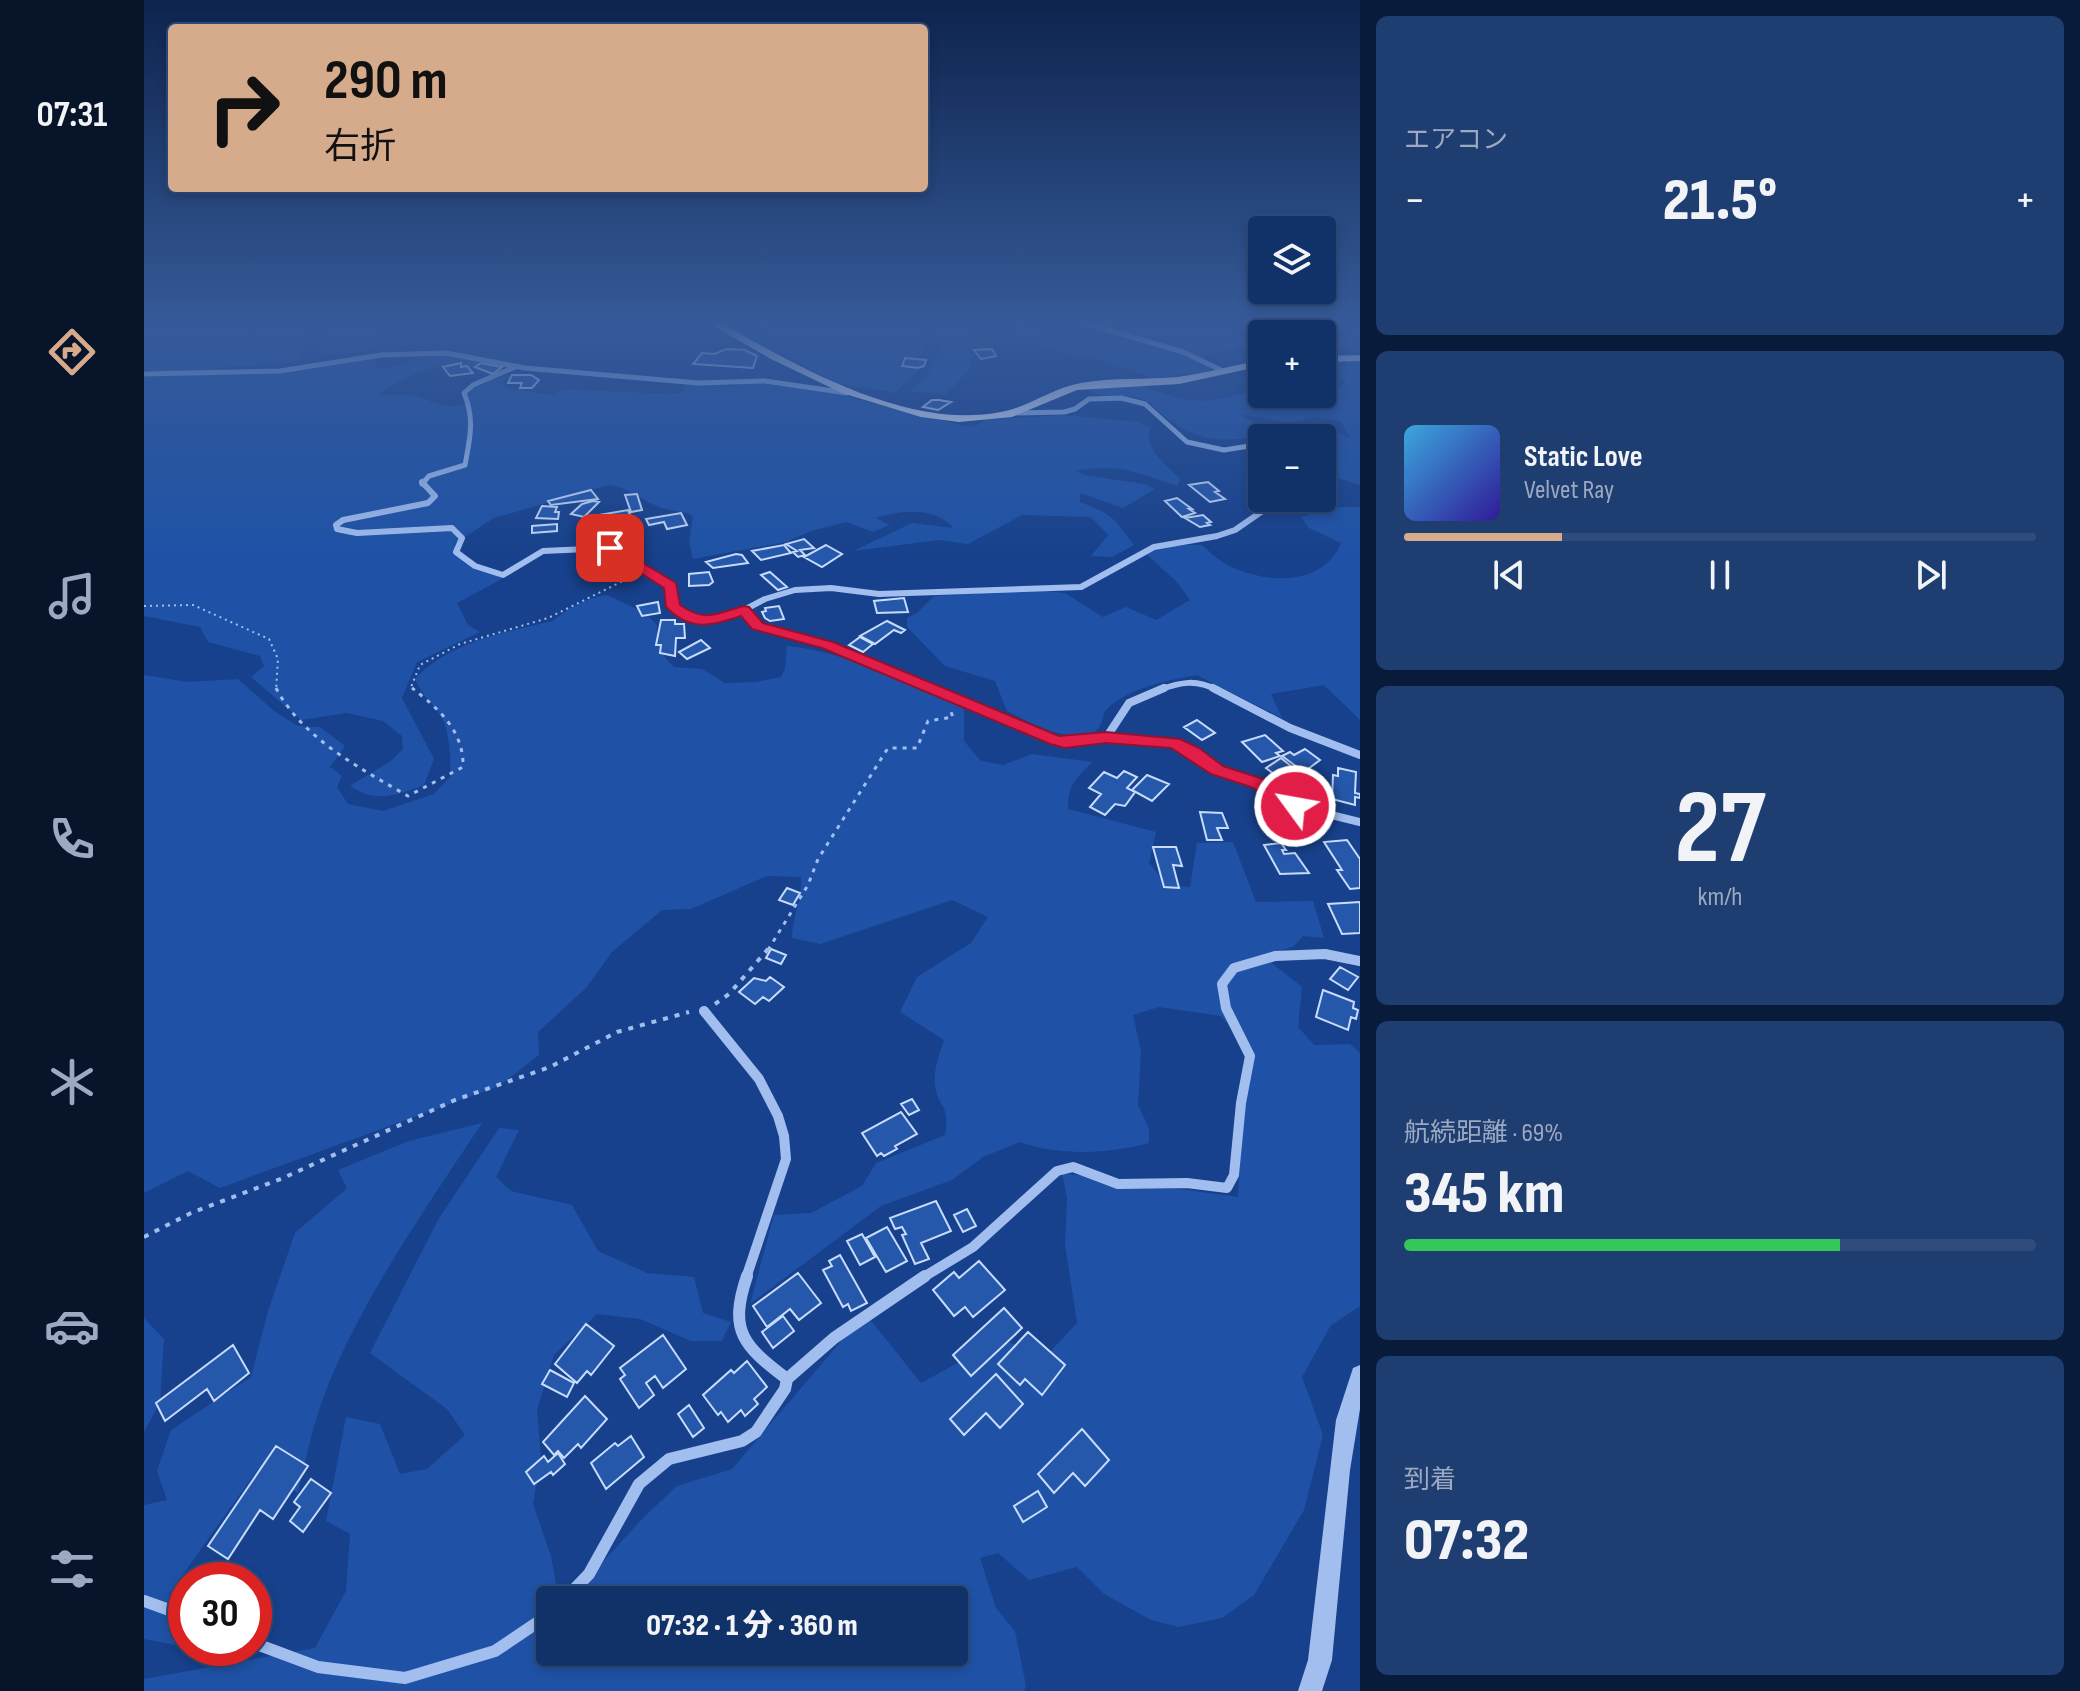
<!DOCTYPE html>
<html lang="ja">
<head>
<meta charset="utf-8">
<style>
  :root { --surface:#113169; --page:#1e3d71; --text:#f1f3f6; --muted:#9ca9c0; --line:#304c7d; --accent:#d6ab8b }
  body { margin:0; font-family:"Sofia Sans Condensed","Noto Sans JP",sans-serif; background:var(--page); color:var(--text); height:100vh; display:flex; flex-direction:column; font-size:30px; white-space:nowrap }
  * { box-sizing:border-box; margin:0 }
  p { font-size:26px; color:var(--muted) }
  .icon { flex:none; width:44px; height:44px; fill:none; stroke:currentColor; stroke-width:2; stroke-linecap:round; stroke-linejoin:round }
  .map { position:relative; flex:1; overflow:hidden }
  .drawer { display:flex; flex-direction:column; gap:16px; padding:16px; background:#091b3a; width:720px }
  .drawer>* { flex:none }
  .top-card { position:absolute; left:24px; top:24px; width:760px; height:168px; border-radius:8px; box-shadow:0 4px 12px #0003,0 0 0 2px var(--line); background:#d6ab8b; color:#111; overflow:hidden }
  .fabs { position:absolute; left:1104px; top:216px; display:grid; gap:16px }
  .fabs a { display:grid; place-items:center; width:88px; height:88px; border-radius:8px; background:var(--surface); box-shadow:0 4px 12px #0003,0 0 0 2px var(--line); font-size:40px }
  .speed { position:absolute; left:24px; top:1562px; display:flex; gap:16px; font-size:40px; font-weight:700; text-align:center }
  .speed>* { display:grid; place-content:center; width:104px; height:104px; border-radius:50%; background:var(--surface); box-shadow:0 4px 12px #0003,0 0 0 2px var(--line); line-height:1 }
  .speed .limit { border:12px solid #d22; background:#fff; color:#111 }
  .pin { position:absolute; display:grid; place-items:center; width:68px; height:68px; color:#fff; margin:-34px; border-radius:16px; box-shadow:0 4px 12px #0006 }
  .me { position:absolute; width:88px; margin:-44px; rotate:302deg; stroke-linejoin:round; filter:drop-shadow(0 0 6px #0008) }
  .turn { display:flex; align-items:center; gap:28px; height:168px; padding:0 24px; font-size:36px }
  .turn .icon { width:104px; height:104px; stroke-width:2.5 }
  .turn b { display:block; font-size:56px; line-height:68px }
  .big { font-size:60px; font-weight:800; line-height:1.1 }
  .drawer .widget { flex:1; display:flex; flex-direction:column; justify-content:center; gap:12px; min-width:0; padding:0 28px; border-radius:12px; background:var(--page) }
  .drawer .dial { align-items:center; gap:0 }
  .dial b { font-size:104px; line-height:1 }
  .song { display:flex; align-items:center; gap:24px }
  .cover { width:96px; height:96px; border-radius:12px; background:linear-gradient(135deg,hsl(200 70% 55%),hsl(250 70% 35%)) }
  .played { height:8px; border-radius:4px; background:linear-gradient(90deg,var(--accent) 25%,var(--line) 25%) }
  .keys { display:flex; justify-content:space-around; direction:ltr }
  .heat { display:flex; justify-content:space-between; align-items:center; font-size:44px; direction:ltr }
  .charge { height:12px; border-radius:6px; background:linear-gradient(90deg,#34c759 69%,var(--line) 0) }
  .trip { position:absolute; left:392px; top:1586px; width:432px; height:80px; border-radius:8px; background:var(--surface); box-shadow:0 4px 12px #0003,0 0 0 2px var(--line); font-weight:800; line-height:80px; text-align:center }
  main { display:flex; flex:1; min-height:0 }
  .menu { display:flex; flex-direction:column; width:144px; justify-content:space-around; align-items:center; background:#07142a; color:var(--muted) }
  .menu .icon { width:56px; height:56px }
  .menu .selected { color:var(--accent) }
  .menu b { font-size:36px; color:var(--text) }
  .map>svg:first-child { display:block }
  .green { fill:#1f52a6 }
  .building { fill:#2557ab; stroke:#c7dbfb; stroke-width:2 }
  .lines { fill:none; stroke-linecap:round; stroke-linejoin:round }
  .path-far2 { stroke:#a1beef; stroke-width:2; stroke-dasharray:2 4; stroke-linecap:butt }
  .path-far1 { stroke:#a1beef; stroke-width:3; stroke-dasharray:4 6; stroke-linecap:butt }
  .path { stroke:#a1beef; stroke-width:4; stroke-dasharray:5 7; stroke-linecap:butt }
  .minor-far4 { stroke:#a1beef; stroke-width:5 }
  .minor-far3 { stroke:#a1beef; stroke-width:6 }
  .minor-far2 { stroke:#a1beef; stroke-width:8 }
  .minor-far1 { stroke:#a1beef; stroke-width:10 }
  .minor { stroke:#a1beef; stroke-width:12 }
  .tertiary { fill:#a1beef; fill-rule:evenodd }
  .primary { fill:#e9f0ff; fill-rule:evenodd }
  .route { fill:#e11d48; stroke:#92132f; stroke-width:2 }
</style>
</head>
<body>
<main>
<nav class="menu">
<b>07:31</b>
<svg class="icon selected" aria-label="directions" viewBox="0 0 24 24"><path d="M12 3l9 9-9 9-9-9zM9 14v-3h6M13 9l2 2-2 2"/></svg>
<svg class="icon" aria-label="music" viewBox="0 0 24 24"><path d="M9 18V5l10-2v13"/><circle cx="6" cy="18" r="3"/><circle cx="16" cy="16" r="3"/></svg>
<svg class="icon" aria-label="phone" viewBox="0 0 24 24"><path d="M5 4h4l2 5-3 2q2 4 5 5l2-3 5 2v4C11 20 4 13 5 4z"/></svg>
<svg class="icon" aria-label="climate" viewBox="0 0 24 24"><path d="M12 3v18M4 7l16 10M4 17L20 7"/></svg>
<svg class="icon" aria-label="car" viewBox="0 0 24 24"><path d="M5 17H2v-5l4-1 3-4h7l3 4 3 1v5h-3M9 17h6M6 11h13"/><circle cx="7" cy="17" r="2"/><circle cx="17" cy="17" r="2"/></svg>
<svg class="icon" aria-label="filters" viewBox="0 0 24 24"><path d="M4 7h16M4 17h16"/><circle cx="9" cy="7" r="2"/><circle cx="15" cy="17" r="2"/></svg>
</nav>
<div class="map">
<svg width="1216" height="1691" viewBox="0 0 1216 1691">
  <rect width="100%" height="100%" fill="#17418c"/>
  <path class="green" d="M0 320H172L154 361 22 373 0 369Z
    M239 320 233 348 222 352 174 355 184 324Z
    M608 320H898L905 336 922 340 934 333 966 344 986 340 969 333 978 328 959 323 964 320H1216V351L1209 352 1178 343V334H1153L1141 320H1120L1128 334H1118V343L1056 357 1069 371 1010 378 954 359 936 357 864 335 833 332 820 345 828 357 825 369 802 395 765 391 782 378 796 348 788 331 780 335 785 343 779 347 777 356 759 358 754 365 775 370 751 393 695 384 611 338Z
    M292 354 337 361 330 367C321 367 311 363 303 365 280 368 253 380 236 395 247 395 265 393 275 397 292 403 305 411 324 402L321 394 331 385 368 374 357 383 363 388 409 395 413 391 423 389 527 394 539 392 541 384 589 386 611 383 679 391 820 426 831 427 840 420 916 415 995 422 1006 428C999 449 1023 465 1036 479L1033 486C995 473 972 462 932 471L940 475 1000 484 1011 489 979 508 936 493V502C968 514 970 518 990 545L968 557 947 556 964 535 947 517 878 515 824 544 795 540 709 551 768 523 809 528C792 506 756 510 732 518L746 525 729 532 702 522 667 531 642 542 549 559 545 542 549 516C539 510 529 512 518 508 499 502 485 487 465 485L350 518 310 544 325 559 358 579 313 603 324 625 336 632 273 662 258 698 290 759 280 785C253 795 232 804 206 786L247 761 259 749 258 736 239 721 203 713 157 720 107 677 120 666 116 656 64 642 56 627 0 616V377L141 372 235 357 230 368C261 369 267 357 292 354Z
    M1216 360V485L1190 477 1178 466V447L1186 444 1170 437 1171 430 1155 425 1190 431 1206 438 1197 421 1170 417 1145 423 1098 414 1101 418 1121 427 1117 435C1082 443 1057 442 1027 421 1016 414 1010 403 997 399 982 393 953 400 943 388L1000 385 1005 389C1019 393 1034 399 1048 400 1069 403 1085 395 1104 393 1136 391 1176 408 1201 383L1197 376 1203 361Z
    M1186 507H1216V720L1180 685 1127 694 1138 718 1053 675C1025 680 983 688 962 710 958 715 959 723 955 727 937 751 882 721 863 711L851 681 801 666 763 627V618L773 613 790 596 890 590 921 593 959 617 982 607 1012 620 1046 600 1031 580 1003 555C1019 544 1039 545 1058 545 1067 553 1076 562 1088 567 1124 584 1180 586 1197 543L1165 528 1157 517Z
    M463 595 501 613 513 625C512 644 516 654 530 667L558 669 581 683 612 682 637 677 641 669 643 646C705 652 764 683 820 709V741L837 761 859 765 888 754 949 762C933 776 923 787 924 809L1012 832 1005 863 1024 886 1046 887 1053 843 1089 842 1112 902 1169 901 1180 938 1159 936 1150 946 1120 957 1158 987 1154 1027 1170 1045 1206 1044 1216 1053V1306L1187 1325 1158 1377 1179 1435 1160 1510 1110 1595 1078 1618 1034 1627 1007 1620 960 1594 933 1567 885 1580 854 1553 836 1558 852 1608 871 1631 882 1686 880 1691H0V1679L171 1648 202 1591 206 1534 182 1521 202 1417 236 1424 256 1474 283 1469 321 1435 303 1409 226 1353 294 1220 355 1128 375 1130 352 1177 367 1191 428 1205 454 1251 503 1273 550 1277 559 1313 587 1322 578 1341H547L496 1319 453 1314 410 1355 393 1410 397 1457 389 1504 407 1556 415 1600H406V1652H810V1600H424L501 1516 533 1486 588 1469 721 1313 777 1383 857 1339 901 1357 933 1323 921 1244 923 1198 918 1173 1094 1197 1100 1101 1109 1055 1077 1016 1015 1007 989 1015 997 1051 994 1105 1005 1128V1143C965 1154 915 1156 876 1142L839 1157 808 1180 737 1206 606 1304 630 1215 667 1213 718 1186 732 1163 801 1135C806 1101 794 1109 791 1085 789 1070 796 1053 800 1040L756 1012 773 977 827 943 844 917 808 900 676 944 648 938C649 913 658 901 657 877L623 876 547 909 518 910 468 952 442 988 394 1032 395 1055 355 1086 76 1188 44 1171 0 1193V675L44 682 94 679 130 711 154 726 176 727 201 746 186 767 198 776 193 787 204 804 239 811 290 794 306 777C307 760 306 733 298 718 289 703 280 699 271 679 305 642 361 632 409 621 424 608 443 598 463 595Z
    M338 1123C282 1208 211 1308 177 1404 167 1433 161 1463 154 1493L114 1469 25 1594 42 1638V1647L0 1639V1505L23 1500 13 1471 27 1430 107 1377 124 1311 151 1233 203 1188 194 1170 265 1141Z
    M0 1318 20 1339 16 1402 0 1432Z"/>
  <path class="building" d="M583 349 601 350 613 356 609 368 549 364 558 353 570 354Z
    M848 349 852 356 837 359 830 350Z
    M761 358 782 360 780 366 774 368 758 366Z
    M317 363V367L323 366 329 373 306 376 299 367Z
    M337 363 358 367 349 374 331 367Z
    M368 375H387L395 380 388 388H376L378 383H364Z
    M788 400H795L807 402 794 410 779 407Z
    M1064 482 1075 491 1071 492 1081 499 1066 502 1045 485Z
    M447 490 454 499 407 505 404 501Z
    M493 494 498 510 487 512 481 495Z
    M1033 498 1048 509H1045L1051 513 1038 517 1021 501Z
    M449 501 455 502 440 517 427 514 438 504Z
    M398 506 413 507 411 512H415L414 519 392 518Z
    M484 510 489 522 470 526 462 525 455 515Z
    M537 513 543 525 523 529 520 522 505 525 502 519Z
    M1059 515 1067 522 1063 523 1066 525 1056 527 1041 518Z
    M413 524V531L388 533V526Z
    M660 539 670 548 656 550 661 555 654 557 649 552 653 551 642 544Z
    M640 545 647 553 617 560 608 551Z
    M682 545 698 554 678 567 660 557Z
    M592 554 598 555 604 563 569 568 562 562Z
    M565 572 569 582 565 585 545 586V574Z
    M626 572 643 587 634 590 617 575Z
    M760 598 764 612 733 613 730 601Z
    M514 602 516 613 498 616 493 606Z
    M635 606 640 619 626 621 621 618 618 612 622 611 621 608Z
    M517 620H531V624H540L541 638H532L531 656 516 653 517 645H512Z
    M743 621 761 630 757 633 750 630 731 644 716 636Z
    M716 637 729 644 719 652 705 645Z
    M557 640 566 648 543 659 535 652Z
    M1053 720 1071 733 1058 740 1040 727Z
    M1121 735 1139 751 1132 753 1136 756 1118 762 1098 742Z
    M1161 749 1176 760 1160 772 1138 756 1146 752 1150 755Z
    M1137 758 1153 771 1135 778 1122 768Z
    M1194 768 1212 772 1211 793 1216 794V798L1211 797V805L1188 799 1189 775 1194 776Z
    M980 771 993 777 983 788 991 792 981 806 971 804 961 815 946 807 957 794 945 788 960 772 973 778Z
    M1003 775 1025 784 1008 801 988 790Z
    M1148 785 1160 794 1168 799 1158 804 1140 789Z
    M1056 812 1078 813 1084 828H1073L1078 840H1063Z
    M1203 840 1216 859V888L1206 889 1193 870H1198L1180 842Z
    M1137 843 1142 850H1138L1140 854 1151 853 1165 873 1136 874 1120 845Z
    M1009 847H1032L1038 866 1029 865 1035 888 1020 887Z
    M643 888 656 893 649 905 635 900Z
    M1216 902V933L1198 934 1184 904Z
    M627 949 642 955 637 964 622 958Z
    M1196 967 1214 977 1204 990 1186 979Z
    M626 977 640 987 625 1001 619 997 611 1004 595 992 610 978 622 981Z
    M1179 990 1210 1002 1209 1008 1214 1010 1212 1019 1207 1017 1204 1030 1172 1017Z
    M768 1099 775 1110 765 1115 757 1104Z
    M757 1112 773 1134 751 1146 753 1149 740 1156 737 1153 733 1156 718 1133Z
    M792 1201 807 1231 777 1243 785 1259 771 1264 758 1235 762 1234 758 1227 751 1229 746 1218Z
    M823 1209 832 1226 819 1232 810 1215Z
    M743 1227 763 1261 742 1272 722 1238Z
    M718 1234 731 1257 716 1265 703 1241Z
    M696 1255 723 1303 707 1311 704 1304 699 1307 679 1270 688 1266 685 1261Z
    M835 1261 861 1290 829 1317 821 1307 810 1316 789 1290 810 1272 815 1278Z
    M654 1273 677 1303 655 1320 646 1309 623 1327 609 1306Z
    M860 1308 878 1328 827 1376 809 1355Z
    M639 1316 650 1331 629 1348 618 1332Z
    M442 1324 470 1346 447 1375 443 1371 433 1383 411 1364Z
    M884 1332 921 1365 898 1395 881 1379 876 1385 854 1364Z
    M519 1335 542 1369 519 1388 511 1376 502 1383 510 1395 495 1408 476 1379 481 1375 476 1368Z
    M89 1345 105 1373 70 1401 63 1389 21 1421 12 1403Z
    M603 1361 623 1387 610 1399 614 1404 601 1416 597 1410 584 1422 577 1412 574 1415 559 1395 587 1370 590 1373Z
    M406 1370 430 1383 423 1397 398 1384Z
    M852 1374 879 1404 856 1428 842 1413 820 1435 806 1419Z
    M441 1396 463 1419 437 1448 434 1444 420 1458 414 1451 410 1455 399 1442Z
    M545 1405 560 1428 549 1437 534 1414Z
    M938 1429 965 1460 941 1486 929 1473 910 1493 894 1474Z
    M487 1436 500 1457 462 1489 447 1463 471 1443 474 1446Z
    M132 1446 164 1466 129 1519 116 1510 84 1559 64 1546Z
    M414 1453 421 1464 409 1475 407 1472 390 1484 382 1472 400 1456 404 1462Z
    M167 1479 187 1493 159 1532 146 1521 156 1507 150 1502Z
    M894 1491 903 1507 879 1522 870 1506Z
    M74 1565 90 1576 88 1580H64Z"/>
  <g class="lines">
    <path class="path-far2" d="M0 606 49 605 125 639 134 659 132 690
      M271 690 267 687 276 665 316 644 404 618 489 576"/>
    <path class="path-far1" d="M132 688C158 738 217 769 264 796L319 767C320 731 295 709 268 688
      M624 950 664 885 674 859 744 748H773L784 721 809 717 807 712"/>
    <path class="path" d="M571 1004 585 994 625 948
      M0 1237 47 1213 139 1178 311 1100 406 1067 473 1032 545 1012"/>
    <path class="minor-far4" d="M931 320 1039 352 1079 371
      M0 374 136 371 237 355 302 353 381 368 554 383 621 381 703 393
      M873 413 920 412 931 409 945 399 977 398 1001 404 1043 442 1080 450 1118 444
      M278 484 285 476 321 465C326 438 331 419 320 393L329 385 371 367"/>
    <path class="minor-far3" d="M278 482 291 496 284 503 199 520 192 525 193 529 213 533 308 528 318 538 312 552 331 566 359 575 399 551 466 548 527 586 529 607C555 623 572 620 600 610
      M792 690 684 645 614 626 600 610 621 599 651 590 687 588 735 594 937 587 1010 547 1073 536 1091 530 1120 510 1133 506H1172L1180 503 1178 490
      M1015 690C1037 682 1052 679 1073 690"/>
    <path class="minor-far2" d="M787 688 911 740 962 738 985 703 1020 688
      M1069 688 1146 728 1216 755
      M962 738 1030 743 1049 752 1073 770 1113 783 1151 806 1216 822"/>
    <path class="minor-far1" d="M560 1011 615 1079 634 1116 640 1136 642 1159 602 1278
      M778 1278 829 1247 913 1171 929 1167 974 1184 1043 1183 1083 1188 1090 1175 1097 1103 1106 1056 1082 1008 1078 984 1090 968 1131 956 1181 954 1216 961"/>
    <path class="minor" d="M603 1276C584 1332 600 1346 643 1379
      M420 1600 445 1574 495 1484 525 1459 598 1441 612 1432 641 1389 643 1379 690 1338 781 1276
      M0 1601 42 1616
      M110 1643 174 1667 261 1678 351 1651 406 1614"/>
    <path class="tertiary" d="M1216 1365V1409L1206 1470 1188 1660 1178 1691H1154L1164 1660 1192 1420 1209 1368Z"/>
    <path class="primary" d="M559 320H571C651 364 761 431 857 412 885 407 908 388 937 383 969 377 1002 380 1034 377 1063 373 1090 365 1118 360V366L1035 384 933 390 868 417 815 422 777 417 698 393 627 359Z
      M1216 355V361L1178 362V356Z"/>
  </g>
  <linearGradient id="sky" x2="0" y2="1"><stop stop-color="#0d244d"/><stop offset="0.58" stop-color="#365a99"/><stop offset="1" stop-color="#365a99" stop-opacity="0"/></linearGradient>
  <rect width="1216" height="556" fill="url(#sky)"/>
  <path class="route" d="M462 546H471L532 583 536 605C562 623 572 613 600 606L605 607 619 623 689 642 915 736 962 732 1036 739 1055 748 1079 766 1119 779 1160 806 1158 811H1145L1107 787 1067 774 1027 748 962 743 921 748 906 744 678 648 608 629 597 616C568 626 546 632 522 607L520 588 462 551Z"/>
</svg>
<div class="fabs">
<a><svg class="icon" aria-label="layers" viewBox="0 0 24 24"><path d="M12 4l9 5-9 5-9-5zM3 14l9 5 9-5"/></svg></a>
<a>+</a>
<a>−</a>
</div>
<div class="speed"><div class="limit">30</div></div>
<div class="pin" style="left:466px;top:548px;background:#d93025"><svg class="icon" aria-label="arrive" viewBox="0 0 24 24"><path d="M6 21V4h12l-3 4 3 4H6"/></svg></div>
<svg class="me" style="left:1151px;top:806px" viewBox="-20 -20 40 40"><circle r="17" fill="#e11d48" stroke="#fff" stroke-width="3"/><path d="M0-11L8 9 0 5-8 9z" fill="#fff"/></svg>
<div class="trip">07:32 · 1 分 · 360 m</div>
<div class="top-card">
<div class="turn"><svg class="icon" aria-label="right" viewBox="0 0 24 24"><path d="M7 20v-9h11M14 6l5 5-5 5"/></svg><div><b>290 m</b>右折</div></div>
</div>
</div>
<section class="drawer">
<div class="widget"><p>エアコン</p>
<div class="heat"><a>−</a><b class="big">21.5°</b><a>+</a></div>
</div>
<div class="widget">
<div class="song"><i class="cover"></i><div><b>Static Love</b><p>Velvet Ray</p></div></div>
<div class="played"></div>
<div class="keys"><svg class="icon" aria-label="previous" viewBox="0 0 24 24"><path d="M18 5L8 12l10 7zM5 5v14"/></svg><svg class="icon" aria-label="pause" viewBox="0 0 24 24"><path d="M8 5v14M16 5v14"/></svg><svg class="icon" aria-label="next" viewBox="0 0 24 24"><path d="M6 5l10 7-10 7zM19 5v14"/></svg></div>
</div>
<div class="widget dial"><b>27</b><p>km/h</p></div>
<div class="widget"><p>航続距離 · 69%</p><b class="big">345 km</b><div class="charge"></div></div>
<div class="widget"><p>到着</p><b class="big">07:32</b></div>
</section>
</main>
</body>
</html>
